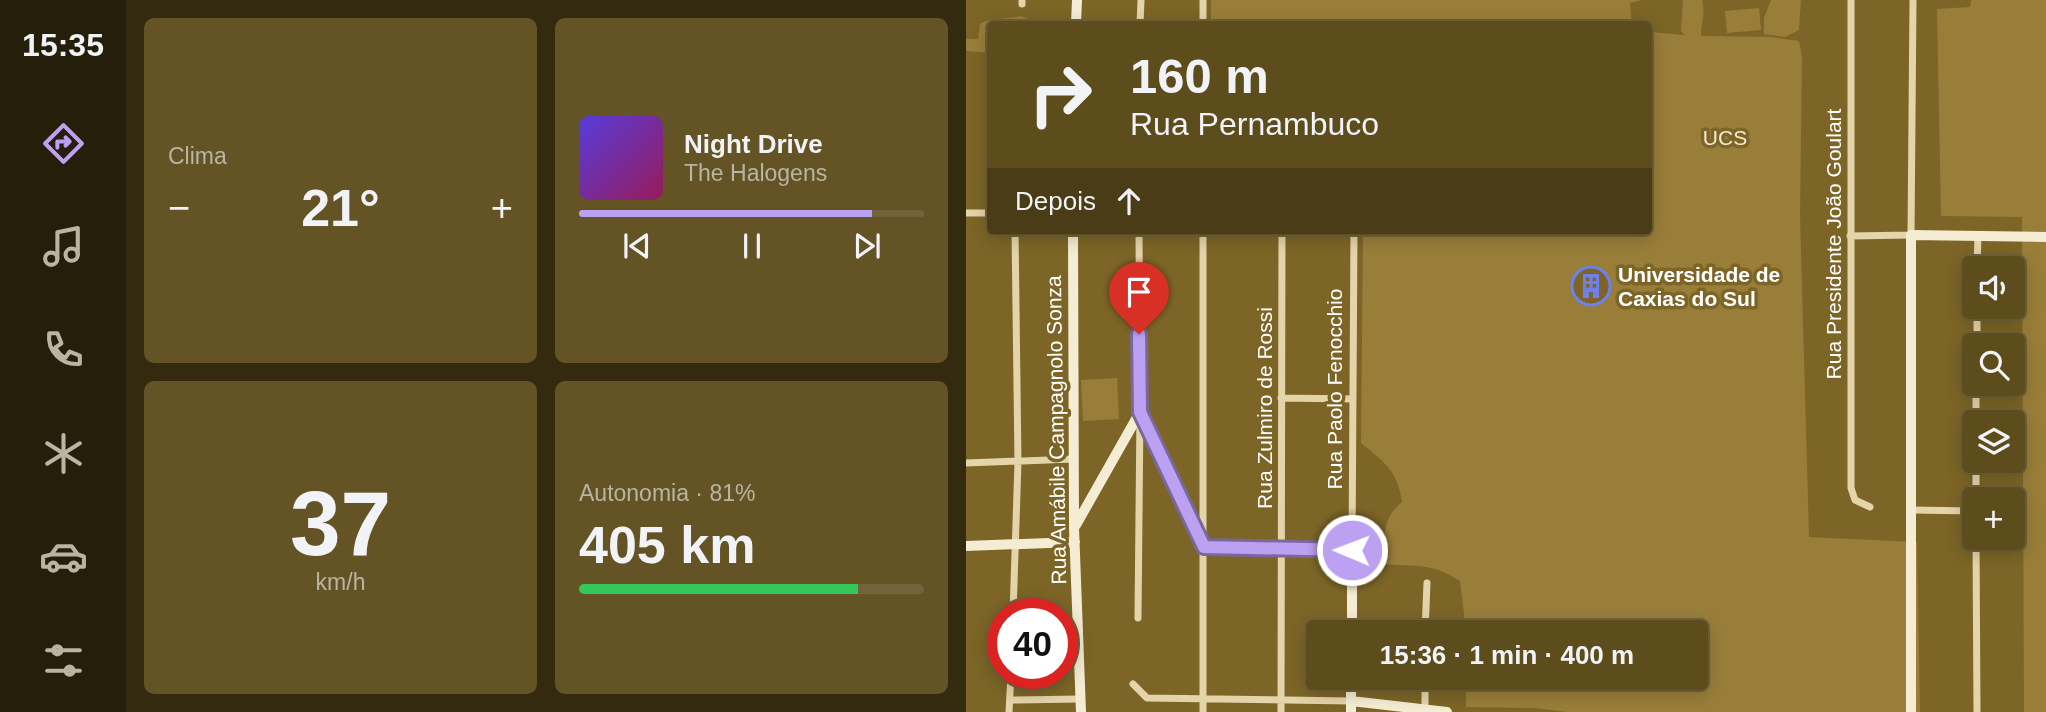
<!DOCTYPE html>
<html lang="pt">
<head>
<meta charset="utf-8">
<style>
  :root { --surface:#5d4c1c; --page:#635325; --text:#f1f3f6; --muted:#b9b4a3; --line:#72633b; --accent:#bca0f2 }
  body { margin:0; font-family:Arial,sans-serif; background:var(--page); color:var(--text); height:100vh; display:flex; flex-direction:column; font-size:26px; white-space:nowrap }
  * { box-sizing:border-box; margin:0 }
  p { font-size:23px; color:var(--muted) }
  .icon { flex:none; width:38px; height:38px; fill:none; stroke:currentColor; stroke-width:2; stroke-linecap:round; stroke-linejoin:round }
  .map { position:relative; flex:1; overflow:hidden }
  .side { display:flex; flex-direction:column; gap:18px; padding:18px; background:#332a0f; width:840px }
  .side>* { flex:none }
  .top-card { position:absolute; left:21px; top:21px; width:665px; height:214px; border-radius:7px; box-shadow:0 4px 18px #0003,0 0 0 2px var(--line); background:#5d4c1c; color:var(--text); overflow:hidden }
  .controls { position:absolute; left:996px; top:256px; display:grid; gap:14px }
  .controls a { display:grid; place-items:center; width:63px; height:63px; border-radius:7px; background:var(--surface); box-shadow:0 4px 18px #0003,0 0 0 2px var(--line); font-size:35px }
  .speed { position:absolute; left:21px; top:598px; display:flex; gap:14px; font-size:35px; font-weight:700; text-align:center }
  .speed>* { display:grid; place-content:center; width:91px; height:91px; border-radius:50%; background:var(--surface); box-shadow:0 4px 18px #0003,0 0 0 2px var(--line); line-height:1 }
  .speed .limit { border:10px solid #d22; background:#fff; color:#111 }
  .pin { position:absolute; display:grid; place-items:center; width:60px; height:60px; color:#fff; margin:-72px -30px; border-radius:50% 50% 50% 0; rotate:-45deg; box-shadow:0 0 7px #0007 }
  .pin .icon { rotate:45deg }
  .me { position:absolute; width:77px; margin:-38px; rotate:271deg; stroke-linejoin:round; filter:drop-shadow(0 0 5px #0008) }
  .turn { display:flex; align-items:center; gap:24px; height:147px; padding:0 28px; font-size:32px }
  .turn .icon { width:91px; height:91px; stroke-width:2.5 }
  .turn b { display:block; font-size:49px; line-height:60px }
  .then { display:flex; align-items:center; height:66px; padding:0 28px; background:#0003; gap:14px; font-size:26px }
  .big { font-size:52px; font-weight:800; line-height:1.1 }
  .side .card { flex:1; display:flex; flex-direction:column; justify-content:center; gap:10px; min-width:0; padding:0 24px; border-radius:10px; background:var(--page) }
  .side .dial { align-items:center; gap:0 }
  .dial b { font-size:91px; line-height:1 }
  .song { display:flex; align-items:center; gap:21px }
  .cover { width:84px; height:84px; border-radius:10px; background:linear-gradient(135deg,hsl(250 70% 55%),hsl(330 70% 35%)) }
  .played { height:7px; border-radius:4px; background:linear-gradient(90deg,var(--accent) 85%,var(--line) 85%) }
  .keys { display:flex; justify-content:space-around; direction:ltr }
  .heat { display:flex; justify-content:space-between; align-items:center; font-size:38px; direction:ltr }
  .charge { height:10px; border-radius:5px; background:linear-gradient(90deg,#34c759 81%,var(--line) 0) }
  .side .tiles { flex:1; display:grid; gap:18px; grid-template-columns:repeat(2,1fr) }
  .trip { position:absolute; left:340px; top:620px; width:402px; height:70px; border-radius:7px; background:var(--surface); box-shadow:0 4px 18px #0003,0 0 0 2px var(--line); font-weight:800; line-height:70px; text-align:center }
  main { display:flex; flex:1; min-height:0 }
  .menu { display:flex; flex-direction:column; width:126px; justify-content:space-around; align-items:center; background:#251e0b; color:var(--muted) }
  .menu .icon { width:49px; height:49px }
  .menu .current { color:var(--accent) }
  .menu b { font-size:32px; color:var(--text) }
  .map>svg:first-child { display:block }
  .green { fill:#997e3a }
  .lines { fill:none; stroke-linecap:round; stroke-linejoin:round }
  .street { stroke:#e4d4aa; stroke-width:7 }
  .secondary { stroke:#f4ecd3; stroke-width:10 }
  .route-casing { stroke:#7a689d; stroke-width:18 }
  .route { stroke:#bca0f2; stroke-width:12 }
  .labels { text-anchor:middle; dominant-baseline:central; stroke-width:7; stroke-linejoin:round; paint-order:stroke }
  .park-label { font-size:21px; fill:#f4e9cd; stroke:#7c6526 }
  .street-label { font-size:21px; fill:#fff; stroke:#7c6526 }
  .poi-label { font-size:21px; font-weight:bold; fill:#fff; stroke:#7c6526; text-anchor:start }
</style>
</head>
<body>
<main>
<nav class="menu">
<b>15:35</b>
<svg class="icon current" aria-label="directions" viewBox="0 0 24 24"><path d="M12 3l9 9-9 9-9-9zM9 14v-3h6M13 9l2 2-2 2"/></svg>
<svg class="icon" aria-label="music" viewBox="0 0 24 24"><path d="M9 18V5l10-2v13"/><circle cx="6" cy="18" r="3"/><circle cx="16" cy="16" r="3"/></svg>
<svg class="icon" aria-label="phone" viewBox="0 0 24 24"><path d="M5 4h4l2 5-3 2q2 4 5 5l2-3 5 2v4C11 20 4 13 5 4z"/></svg>
<svg class="icon" aria-label="climate" viewBox="0 0 24 24"><path d="M12 3v18M4 7l16 10M4 17L20 7"/></svg>
<svg class="icon" aria-label="car" viewBox="0 0 24 24"><path d="M5 17H2v-5l4-1 3-4h7l3 4 3 1v5h-3M9 17h6M6 11h13"/><circle cx="7" cy="17" r="2"/><circle cx="17" cy="17" r="2"/></svg>
<svg class="icon" aria-label="filters" viewBox="0 0 24 24"><path d="M4 7h16M4 17h16"/><circle cx="9" cy="7" r="2"/><circle cx="15" cy="17" r="2"/></svg>
</nav>
<section class="side">
<div class="tiles">
<div class="card"><p>Clima</p>
<div class="heat"><a>−</a><b class="big">21°</b><a>+</a></div>
</div>
<div class="card">
<div class="song"><i class="cover"></i><div><b>Night Drive</b><p>The Halogens</p></div></div>
<div class="played"></div>
<div class="keys"><svg class="icon" aria-label="previous" viewBox="0 0 24 24"><path d="M18 5L8 12l10 7zM5 5v14"/></svg><svg class="icon" aria-label="pause" viewBox="0 0 24 24"><path d="M8 5v14M16 5v14"/></svg><svg class="icon" aria-label="next" viewBox="0 0 24 24"><path d="M6 5l10 7-10 7zM19 5v14"/></svg></div>
</div>
<div class="card dial"><b>37</b><p>km/h</p></div>
<div class="card"><p>Autonomia · 81%</p><b class="big">405 km</b><div class="charge"></div></div>
</div>
</section>
<div class="map">
<svg width="1080" height="712" viewBox="0 0 1080 712">
  <rect width="100%" height="100%" fill="#7c6526"/>
  <path class="green" d="M245 0H676L664 3 666 24H245Z
    M717 0H736C740 13 735 22 735 36L806 37 833 41 836 58 834 215 843 537 951 542 954 712H601L568 708 500 707V677H730V632H496L498 614 494 581C465 562 449 567 418 564 418 539 415 519 436 502 432 471 418 462 395 443L397 231H682L683 32 719 35 715 31Z
    M805 0H835L833 30 819 37 798 34V18Z
    M1005 0H1080V712H1058L1056 217 975 216 971 9 1004 7Z
    M793 8 795 30 761 33 759 11Z
    M54 16 78 24H24V53L0 51V39H12L14 24C25 17 40 20 54 16Z
    M151 378 153 419 117 421 115 380Z"/>
  <g class="lines">
    <path class="street" d="M885 0V488L889 500 904 507
      M56 4V0
      M174 24 175 0
      M237 24V0
      M0 213H24
      M237 231V712
      M884 236 945 235 947 0
      M1011 268 1012 235
      M1011 345V306
      M315 398 387 399
      M1010 422V383
      M0 463 108 459
      M1010 499V460
      M946 510 1008 511
      M1010 537 1011 712
      M386 550 388 231
      M47 614 52 462 49 231
      M172 618 174 412 173 231
      M459 632 461 583
      M459 677V711
      M167 684 181 698 385 701
      M44 700 114 699
      M43 712 45 674
      M315 712 316 231"/>
    <path class="secondary" d="M110 24 111 0
      M107 231 108 528 115 712
      M174 412 238 547 386 550V632
      M110 525 174 412
      M0 546 109 542
      M385 701 481 712
      M385 712V677
      M945 712V235L1080 237"/>
  </g>
  <g class="lines">
    <defs>
      <path id="route" d="M173 334 174 412 238 547 386 550"/>
    </defs>
    <use href="#route" class="route-casing"/>
    <use href="#route" class="route"/>
  </g>
  <defs>
    <symbol id="building-ring" viewBox="-11 -11 22 22"><circle r="9.5" fill="#7c6526" stroke="#6f7fed" stroke-width="1.5"/><path d="M-4-6H4V6H1V3H-1V6H-4ZM-2.5-4.3h1.7v1.8h-1.7ZM.8-4.3h1.7v1.8H.8ZM-2.5-1h1.7V.8h-1.7ZM.8-1h1.7V.8H.8Z" fill="#6f7fed"/></symbol>
  </defs>
  <g fill-rule="evenodd">
    <use href="#building-ring" x="603" y="264" width="44" height="44"/>
  </g>
  <g class="labels">
    <g class="park-label">
      <text x="759" y="137">UCS</text>
    </g>
    <g class="street-label">
      <text transform="translate(867 244) rotate(-90)">Rua Presidente João Goulart</text>
      <text transform="translate(368 389) rotate(-90)">Rua Paolo Fenocchio</text>
      <text transform="translate(298 408) rotate(-90)">Rua Zulmiro de Rossi</text>
      <text transform="translate(90 430) rotate(-91)">Rua Amábile Campagnolo Sonza</text>
    </g>
    <g class="poi-label">
      <text x="652" y="274">Universidade de<tspan x="652" dy="24">Caxias do Sul</tspan></text>
    </g>
  </g>
</svg>
<div class="controls">
<a><svg class="icon" aria-label="sound" viewBox="0 0 24 24"><path d="M4 9h4l5-4v14l-5-4H4zM17 9q2 3 0 6"/></svg></a>
<a><svg class="icon" aria-label="search" viewBox="0 0 24 24"><circle cx="10" cy="10" r="6"/><path d="M15 15l6 6"/></svg></a>
<a><svg class="icon" aria-label="layers" viewBox="0 0 24 24"><path d="M12 4l9 5-9 5-9-5zM3 14l9 5 9-5"/></svg></a>
<a>+</a>
</div>
<div class="speed"><div class="limit">40</div></div>
<div class="pin" style="left:173px;top:334px;background:#d93025"><svg class="icon" aria-label="arrive" viewBox="0 0 24 24"><path d="M6 21V4h12l-3 4 3 4H6"/></svg></div>
<svg class="me" style="left:386px;top:550px" viewBox="-20 -20 40 40"><circle r="17" fill="#bca0f2" stroke="#fff" stroke-width="3"/><path d="M0-11L8 9 0 5-8 9z" fill="#fff"/></svg>
<div class="trip">15:36 · 1 min · 400 m</div>
<div class="top-card">
<div class="turn"><svg class="icon" aria-label="right" viewBox="0 0 24 24"><path d="M7 20v-9h11M14 6l5 5-5 5"/></svg><div><b>160 m</b>Rua Pernambuco</div></div>
<div class="then">Depois<svg class="icon" aria-label="ahead" viewBox="0 0 24 24"><path d="M12 20V5M6 11l6-6 6 6"/></svg></div>
</div>
</div>
</main>
</body>
</html>
